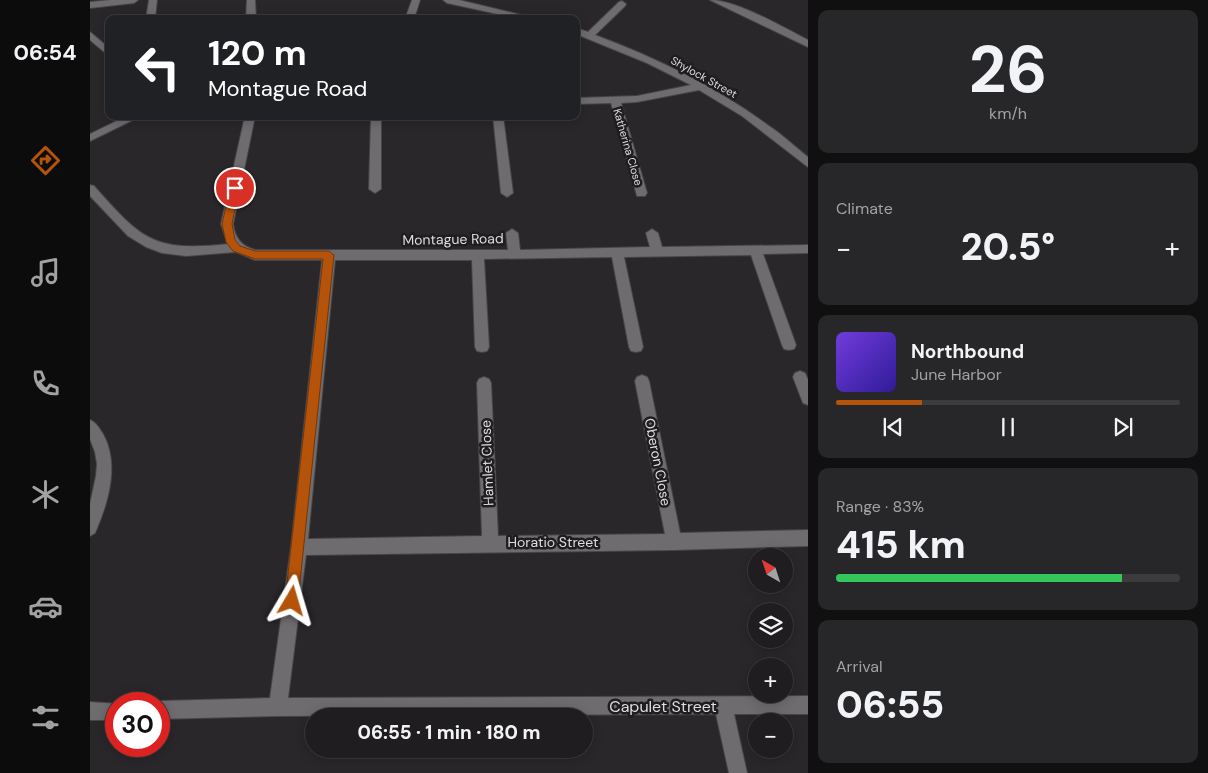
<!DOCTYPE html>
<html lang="en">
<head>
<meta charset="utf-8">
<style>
  :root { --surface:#1f1d1f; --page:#272628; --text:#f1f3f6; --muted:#a1a2a4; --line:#3c3b3d; --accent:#b45309 }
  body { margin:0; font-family:"DM Sans",sans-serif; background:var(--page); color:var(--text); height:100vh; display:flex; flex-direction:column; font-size:19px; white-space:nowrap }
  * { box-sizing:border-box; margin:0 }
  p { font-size:16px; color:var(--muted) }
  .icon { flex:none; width:28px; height:28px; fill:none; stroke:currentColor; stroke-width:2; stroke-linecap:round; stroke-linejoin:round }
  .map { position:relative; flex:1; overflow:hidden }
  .panel { display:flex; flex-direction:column; gap:10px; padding:10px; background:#111011; width:400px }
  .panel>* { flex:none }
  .guide { position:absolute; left:15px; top:15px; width:475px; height:105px; border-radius:10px; box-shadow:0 2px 12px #0003,0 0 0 1px var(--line); background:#202124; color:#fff; overflow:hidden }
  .needle { width:32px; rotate:321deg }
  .tools { position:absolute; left:658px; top:548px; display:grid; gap:10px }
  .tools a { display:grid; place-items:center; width:45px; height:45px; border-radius:50%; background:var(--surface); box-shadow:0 2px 12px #0003,0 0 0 1px var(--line); font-size:25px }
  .speed { position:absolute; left:15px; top:692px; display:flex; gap:10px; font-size:25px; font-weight:700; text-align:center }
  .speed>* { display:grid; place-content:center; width:65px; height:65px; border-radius:50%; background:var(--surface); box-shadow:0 2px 12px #0003,0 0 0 1px var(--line); line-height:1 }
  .speed .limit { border:8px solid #d22; background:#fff; color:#111 }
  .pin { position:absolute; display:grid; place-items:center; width:42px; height:42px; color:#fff; margin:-21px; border:2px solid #fff; border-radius:50%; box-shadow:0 1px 5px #0007 }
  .me { position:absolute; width:55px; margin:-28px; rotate:7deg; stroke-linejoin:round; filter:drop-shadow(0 0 4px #0008) }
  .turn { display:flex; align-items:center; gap:18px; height:105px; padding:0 20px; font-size:22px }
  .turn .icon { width:65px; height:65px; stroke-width:2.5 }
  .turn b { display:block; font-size:35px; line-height:42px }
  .big { font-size:38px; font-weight:800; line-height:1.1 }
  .panel .widget { flex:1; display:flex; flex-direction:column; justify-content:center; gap:8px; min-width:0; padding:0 18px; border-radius:10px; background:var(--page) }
  .panel .dial { align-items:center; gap:0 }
  .dial b { font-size:65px; line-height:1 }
  .song { display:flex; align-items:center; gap:15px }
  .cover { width:60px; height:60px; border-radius:8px; background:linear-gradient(135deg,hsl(260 70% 55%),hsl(250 70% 35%)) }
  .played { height:5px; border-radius:2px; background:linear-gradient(90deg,var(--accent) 25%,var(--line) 25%) }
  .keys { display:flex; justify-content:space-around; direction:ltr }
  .heat { display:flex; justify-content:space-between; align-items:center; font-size:28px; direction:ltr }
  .charge { height:8px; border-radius:4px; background:linear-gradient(90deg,#34c759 83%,var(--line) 0) }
  .trip { position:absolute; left:215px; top:708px; width:288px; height:50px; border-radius:25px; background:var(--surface); box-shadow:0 2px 12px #0003,0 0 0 1px var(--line); font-weight:800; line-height:50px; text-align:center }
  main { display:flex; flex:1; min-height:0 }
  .tab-bar { display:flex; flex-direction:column; width:90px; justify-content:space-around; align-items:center; background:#0c0c0c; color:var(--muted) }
  .tab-bar .icon { width:35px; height:35px }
  .tab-bar .selected { color:var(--accent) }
  .tab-bar b { font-size:22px; color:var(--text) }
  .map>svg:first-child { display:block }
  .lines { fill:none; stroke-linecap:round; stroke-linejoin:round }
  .minor-casing { stroke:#464547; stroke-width:2 }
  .tertiary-casing { stroke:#464547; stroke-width:2 }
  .minor { fill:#6e6c6f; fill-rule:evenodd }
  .tertiary { fill:#6e6c6f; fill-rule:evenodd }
  .route { fill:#b45309; stroke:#753606 }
  .labels { text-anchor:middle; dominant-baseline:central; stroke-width:5; stroke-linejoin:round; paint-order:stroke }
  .far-street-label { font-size:11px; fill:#dedddf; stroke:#1f1d20 }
  .street-label { font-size:14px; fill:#dedddf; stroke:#1f1d20 }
  .near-street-label { font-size:16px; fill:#dedddf; stroke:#1f1d20 }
</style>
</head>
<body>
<main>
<nav class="tab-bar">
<b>06:54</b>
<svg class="icon selected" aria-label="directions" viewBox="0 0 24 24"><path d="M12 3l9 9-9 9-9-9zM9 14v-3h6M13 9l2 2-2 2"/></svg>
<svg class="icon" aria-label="music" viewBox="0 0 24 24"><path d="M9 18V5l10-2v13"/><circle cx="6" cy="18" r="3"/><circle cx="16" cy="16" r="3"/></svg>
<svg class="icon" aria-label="phone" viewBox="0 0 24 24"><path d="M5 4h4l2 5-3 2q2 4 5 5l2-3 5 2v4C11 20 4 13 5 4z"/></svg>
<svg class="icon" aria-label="climate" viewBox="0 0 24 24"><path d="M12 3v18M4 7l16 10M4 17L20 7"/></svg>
<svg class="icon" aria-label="car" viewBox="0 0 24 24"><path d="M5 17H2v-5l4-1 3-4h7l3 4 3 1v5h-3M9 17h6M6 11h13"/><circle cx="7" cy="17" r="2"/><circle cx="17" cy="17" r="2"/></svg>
<svg class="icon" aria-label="filters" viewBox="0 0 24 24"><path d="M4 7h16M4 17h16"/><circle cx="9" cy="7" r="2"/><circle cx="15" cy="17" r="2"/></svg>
</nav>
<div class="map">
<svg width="718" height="773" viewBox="0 0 718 773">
  <rect width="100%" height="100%" fill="#292729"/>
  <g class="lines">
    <defs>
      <path id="minor" d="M21 0H48L44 3 0 8V2Z
        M59 0H67L65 19H56Z
        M157 0H165L166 19H156Z
        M322 0H330L324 19H315Z
        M353 0H369L448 19H430L357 3Z
        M532 1 536 4 535 6 505 35C567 58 626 87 679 126 693 135 705 147 718 157V167L652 116 609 90 547 102 531 103 557 193 555 196H547L521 103 486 104V98L547 96 601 85 557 63 486 34V28L498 32 529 2Z
        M0 32 19 48V56L0 40Z
        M37 116H51L0 141V134Z
        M155 116H165L143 224C145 238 151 246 165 250H418L416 233 422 229 428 233 430 250 560 247 556 233 562 229 568 233 572 247 718 245V253L673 254 706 345 704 349 699 350 694 349 692 345 661 255 534 257 553 347 551 351 546 352 541 351 539 347 522 257 394 259 399 347 397 351 392 352 387 351 385 347 382 260H245L218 539 392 536 387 383 389 379 394 377 399 379 401 383 408 536 575 534 545 381 547 377 552 375 557 377 559 381 590 533 718 530V546L584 550 216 555 198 698 718 696V714H644L657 773H639L626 714 188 716 69 719V704H63L69 701 180 698 201 547 232 260H165L146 252 96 256 72 253 56 247 38 236 0 196V185L4 186C52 240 63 252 138 244L131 224Z
        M281 116H291V189L285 193 279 189Z
        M403 116H413L423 193 417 197 411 193Z
        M710 371 715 373 718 380V405L713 403 703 377 705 373Z
        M0 420C6 422 9 428 13 434 30 465 18 503 5 533L0 536V504L6 476 7 464 5 452 0 439Z
        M0 702 30 704H26V720H0Z"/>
      <path id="tertiary" d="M620 0C647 0 692 27 718 40V47Z"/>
    </defs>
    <use href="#minor" class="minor-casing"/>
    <use href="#tertiary" class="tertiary-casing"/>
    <use href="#minor" class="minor"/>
    <use href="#tertiary" class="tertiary"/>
  </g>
  <path class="route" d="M145 185 149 188 142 224 145 240 150 246 165 251H239L244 255 208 601 206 605 202 607 197 605 195 601 233 259H165L143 251 136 242 132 224 140 188Z"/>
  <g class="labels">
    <g class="far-street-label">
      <text transform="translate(614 77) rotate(29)">Shylock Street</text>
      <text transform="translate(538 147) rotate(74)">Katherina Close</text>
    </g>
    <g class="street-label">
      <text transform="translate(363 239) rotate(-1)">Montague Road</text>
      <text transform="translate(568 462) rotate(79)">Oberon Close</text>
      <text transform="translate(397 463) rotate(-92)">Hamlet Close</text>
      <text x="463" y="542">Horatio Street</text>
    </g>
    <g class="near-street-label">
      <text x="573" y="706">Capulet Street</text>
    </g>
  </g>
</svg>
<div class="tools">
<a><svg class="needle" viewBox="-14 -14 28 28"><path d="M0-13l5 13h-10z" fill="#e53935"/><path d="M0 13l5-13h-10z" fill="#a1a2a4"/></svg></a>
<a><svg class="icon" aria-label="layers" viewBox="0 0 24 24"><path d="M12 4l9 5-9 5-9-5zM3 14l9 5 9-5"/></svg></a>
<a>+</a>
<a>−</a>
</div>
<div class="speed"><div class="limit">30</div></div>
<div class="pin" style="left:145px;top:188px;background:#d93025"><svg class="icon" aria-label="arrive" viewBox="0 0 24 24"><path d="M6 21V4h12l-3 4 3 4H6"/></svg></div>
<svg class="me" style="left:202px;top:601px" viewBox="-20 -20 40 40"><path d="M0-17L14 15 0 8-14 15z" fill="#b45309" stroke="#fff" stroke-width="4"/></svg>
<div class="trip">06:55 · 1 min · 180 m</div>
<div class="guide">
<div class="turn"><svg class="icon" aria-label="left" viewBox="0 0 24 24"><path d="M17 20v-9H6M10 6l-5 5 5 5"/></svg><div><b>120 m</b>Montague Road</div></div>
</div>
</div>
<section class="panel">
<div class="widget dial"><b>26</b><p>km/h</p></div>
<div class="widget"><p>Climate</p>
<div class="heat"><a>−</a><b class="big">20.5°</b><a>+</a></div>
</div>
<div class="widget">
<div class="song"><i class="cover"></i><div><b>Northbound</b><p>June Harbor</p></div></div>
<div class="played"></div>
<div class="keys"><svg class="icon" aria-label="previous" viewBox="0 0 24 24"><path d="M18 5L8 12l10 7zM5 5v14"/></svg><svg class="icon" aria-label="pause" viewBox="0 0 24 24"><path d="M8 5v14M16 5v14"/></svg><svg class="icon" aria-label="next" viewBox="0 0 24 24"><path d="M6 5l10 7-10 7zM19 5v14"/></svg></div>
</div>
<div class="widget"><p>Range · 83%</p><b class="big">415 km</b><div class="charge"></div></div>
<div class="widget"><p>Arrival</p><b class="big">06:55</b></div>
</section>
</main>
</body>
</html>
